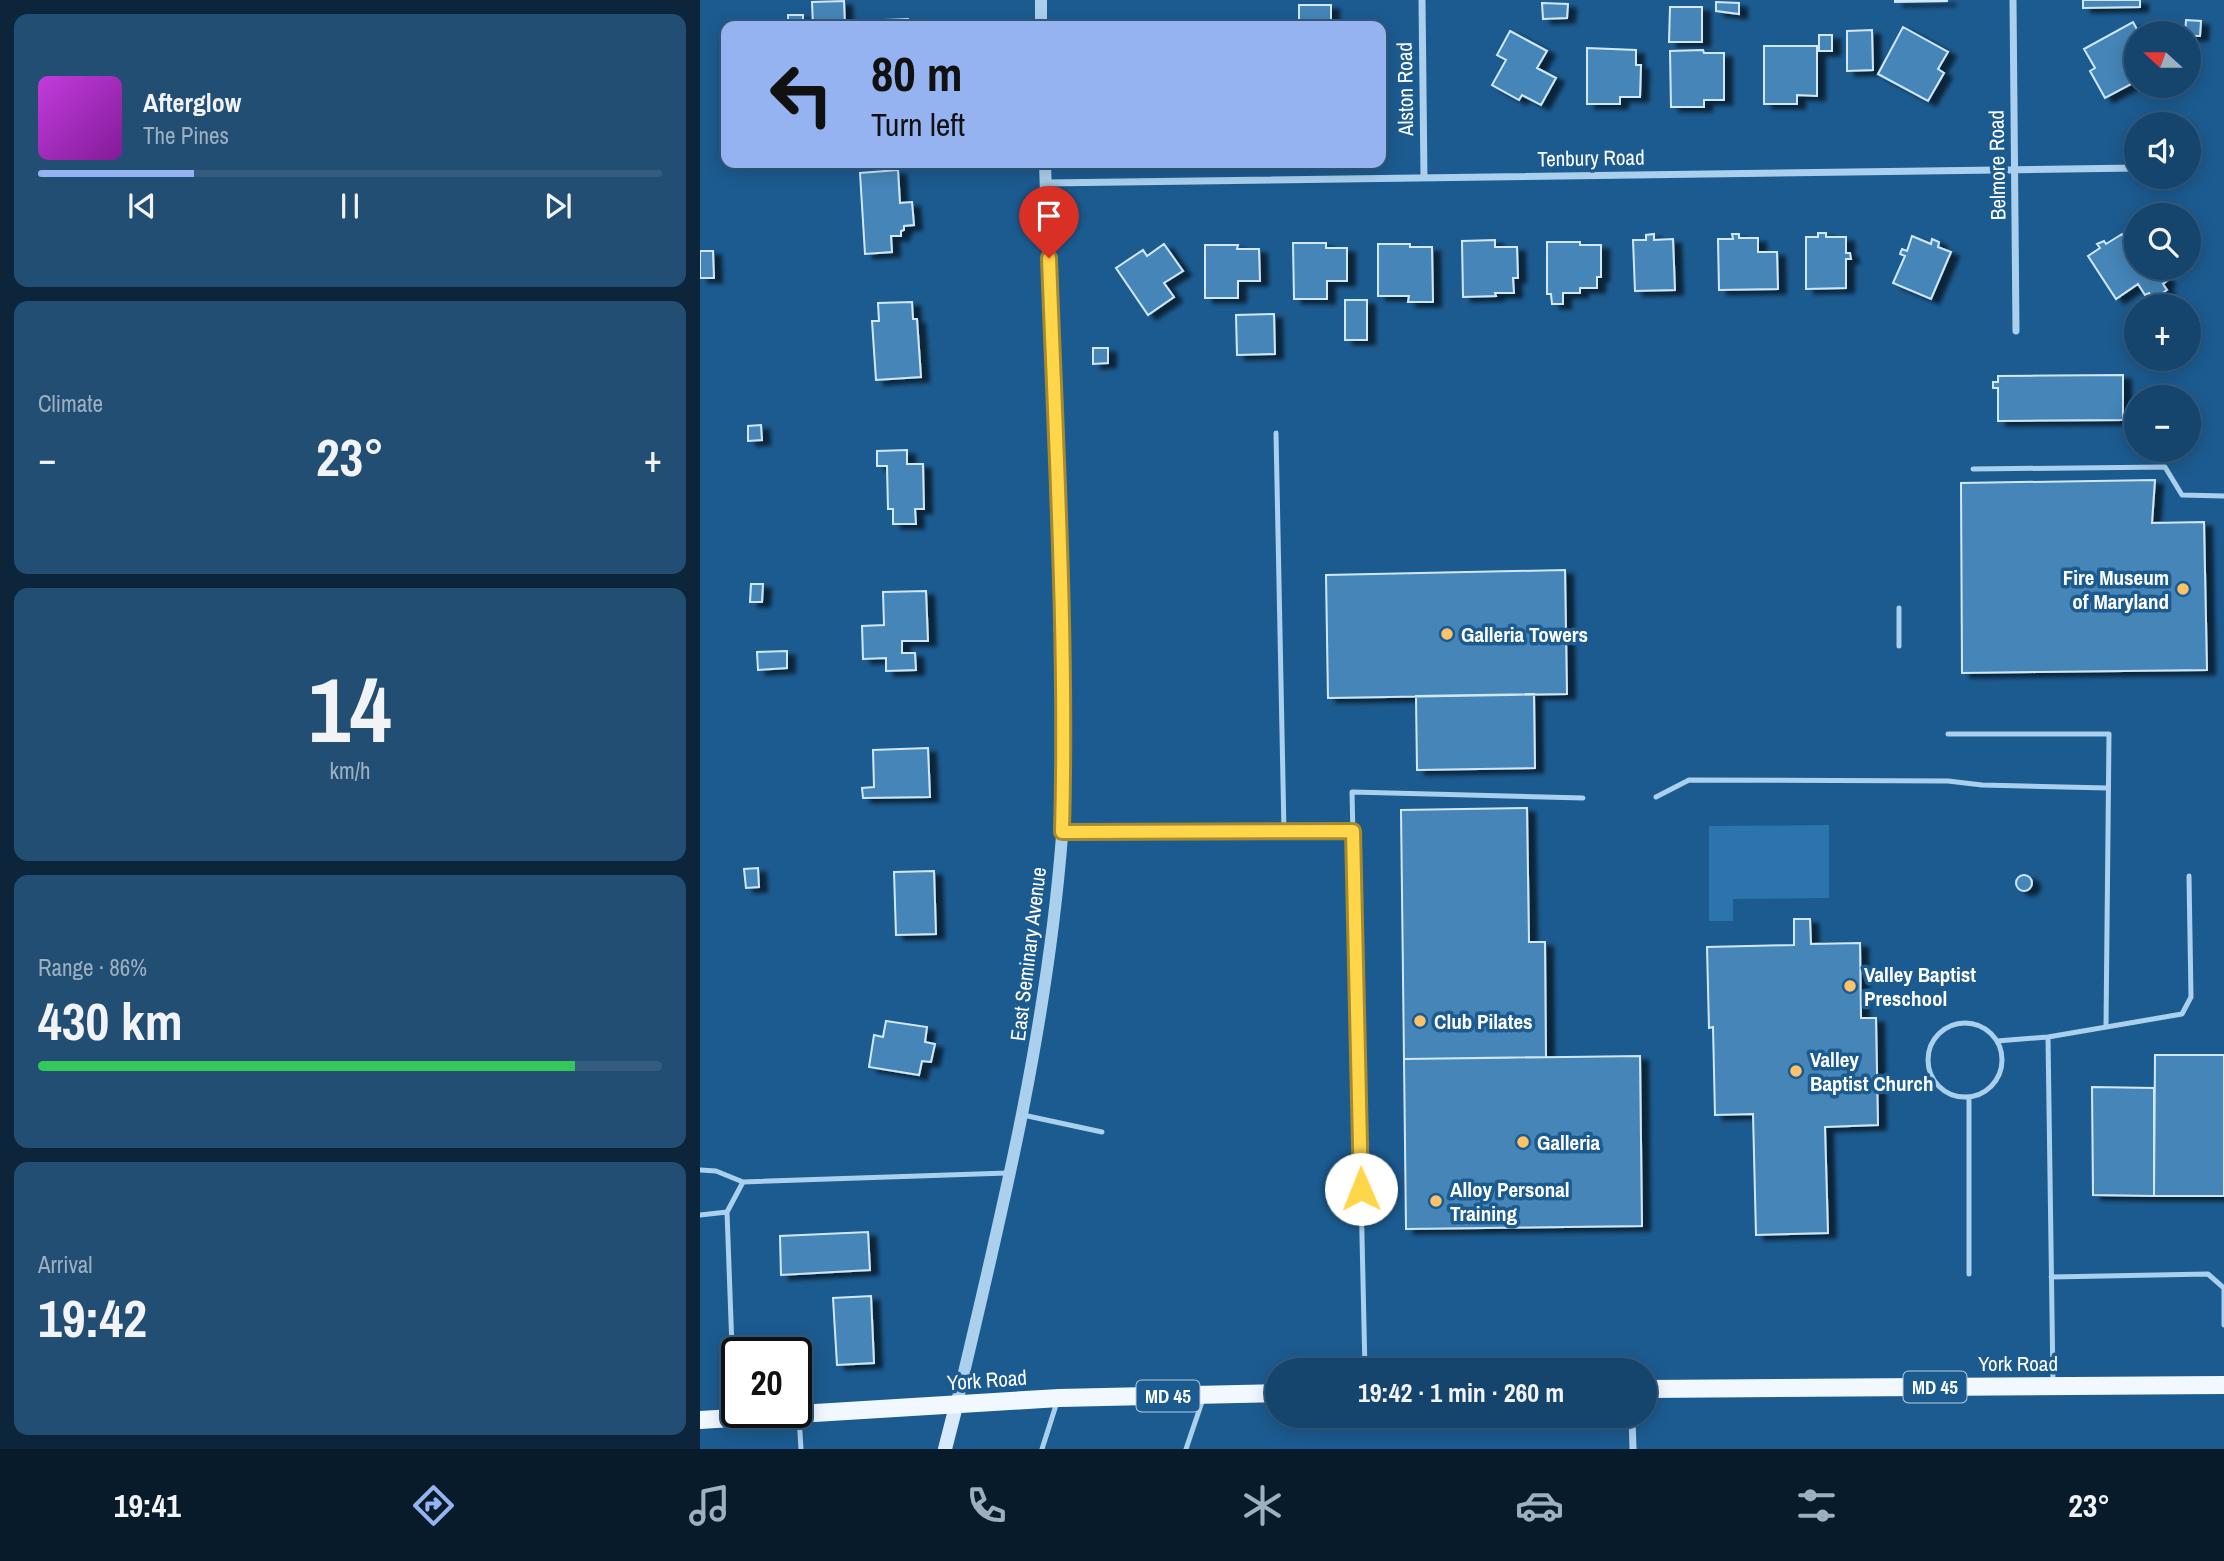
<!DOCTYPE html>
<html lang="en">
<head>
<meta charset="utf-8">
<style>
  :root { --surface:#15446c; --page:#224e74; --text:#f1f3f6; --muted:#9db0c2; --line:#345c7f; --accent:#95b2f1 }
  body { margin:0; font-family:"Archivo Narrow",sans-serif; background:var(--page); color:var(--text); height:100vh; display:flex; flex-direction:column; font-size:26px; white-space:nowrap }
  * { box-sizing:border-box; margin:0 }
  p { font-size:23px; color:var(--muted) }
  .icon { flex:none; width:38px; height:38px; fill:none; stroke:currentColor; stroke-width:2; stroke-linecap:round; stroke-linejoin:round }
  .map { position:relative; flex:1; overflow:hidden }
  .panel { display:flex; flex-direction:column; gap:14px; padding:14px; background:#0c253b; width:700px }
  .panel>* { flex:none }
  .banner { position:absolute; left:21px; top:21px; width:665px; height:147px; border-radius:14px; box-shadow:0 4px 18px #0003,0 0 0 2px var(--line); background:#95b2f1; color:#111; overflow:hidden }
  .needle { width:46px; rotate:291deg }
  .tools { position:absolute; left:1424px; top:21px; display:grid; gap:14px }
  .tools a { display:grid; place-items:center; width:77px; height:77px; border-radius:50%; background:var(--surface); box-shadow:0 4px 18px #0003,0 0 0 2px var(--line); font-size:35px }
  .speed { position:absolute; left:21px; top:1337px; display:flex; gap:14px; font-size:35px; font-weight:700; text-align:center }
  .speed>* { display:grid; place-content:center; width:91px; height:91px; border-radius:50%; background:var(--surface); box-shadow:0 4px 18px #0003,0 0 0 2px var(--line); line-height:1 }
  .speed .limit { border:4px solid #111; border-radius:10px; background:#fff; color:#111 }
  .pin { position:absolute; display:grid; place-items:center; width:60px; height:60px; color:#fff; margin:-72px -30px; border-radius:50% 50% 50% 0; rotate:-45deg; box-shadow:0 0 7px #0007 }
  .pin .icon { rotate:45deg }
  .me { position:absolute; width:77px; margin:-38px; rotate:359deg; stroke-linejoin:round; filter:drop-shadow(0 0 5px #0008) }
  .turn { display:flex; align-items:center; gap:24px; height:147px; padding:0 35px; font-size:32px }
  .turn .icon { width:91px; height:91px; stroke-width:2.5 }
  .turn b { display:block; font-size:49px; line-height:60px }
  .big { font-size:52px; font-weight:800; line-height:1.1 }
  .panel .widget { flex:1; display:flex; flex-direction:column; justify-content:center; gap:10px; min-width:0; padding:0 24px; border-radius:14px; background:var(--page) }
  .panel .dial { align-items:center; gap:0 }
  .dial b { font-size:91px; line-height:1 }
  .song { display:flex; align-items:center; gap:21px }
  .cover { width:84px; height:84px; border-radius:10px; background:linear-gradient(135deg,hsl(290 70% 55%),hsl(290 70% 35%)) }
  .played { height:7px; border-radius:4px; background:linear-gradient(90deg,var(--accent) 25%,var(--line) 25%) }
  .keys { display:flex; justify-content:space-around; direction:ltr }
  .heat { display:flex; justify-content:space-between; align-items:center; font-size:38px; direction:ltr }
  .charge { height:10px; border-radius:5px; background:linear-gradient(90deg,#34c759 86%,var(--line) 0) }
  .trip { position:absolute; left:565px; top:1358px; width:392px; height:70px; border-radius:35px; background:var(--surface); box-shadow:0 4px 18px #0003,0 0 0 2px var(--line); font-weight:800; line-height:70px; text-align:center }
  .tabs { display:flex; height:112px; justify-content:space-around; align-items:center; background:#081b2b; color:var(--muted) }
  .tabs .icon { width:49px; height:49px }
  .tabs .active { color:var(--accent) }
  .tabs b { font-size:32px; color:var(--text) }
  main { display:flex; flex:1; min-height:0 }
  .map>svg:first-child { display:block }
  .green { fill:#2c74ac }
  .building { fill:#4485b8; stroke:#d1e8fa; stroke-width:2; filter:url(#shadow) }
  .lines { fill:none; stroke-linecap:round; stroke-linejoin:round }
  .service { stroke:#abd0ee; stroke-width:5 }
  .minor { stroke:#abd0ee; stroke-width:7 }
  .tertiary { stroke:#abd0ee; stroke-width:12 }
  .secondary { stroke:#d8eafa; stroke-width:14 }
  .primary { stroke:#f2f8ff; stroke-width:18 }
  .route-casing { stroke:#a68a30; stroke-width:18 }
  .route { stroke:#ffd54a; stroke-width:12 }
  .poi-dot { fill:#fec369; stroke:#1c5b90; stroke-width:2.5 }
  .labels { text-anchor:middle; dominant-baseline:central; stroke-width:7; stroke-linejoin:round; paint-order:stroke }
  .shield { fill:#1c5b90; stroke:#bbcede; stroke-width:2 }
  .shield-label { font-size:19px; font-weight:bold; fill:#fff }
  .street-label { font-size:21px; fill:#fff; stroke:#1c5b90 }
  .poi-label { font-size:21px; font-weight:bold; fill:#fff; stroke:#1c5b90; text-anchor:start }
</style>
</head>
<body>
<main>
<section class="panel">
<div class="widget">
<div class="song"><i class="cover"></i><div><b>Afterglow</b><p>The Pines</p></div></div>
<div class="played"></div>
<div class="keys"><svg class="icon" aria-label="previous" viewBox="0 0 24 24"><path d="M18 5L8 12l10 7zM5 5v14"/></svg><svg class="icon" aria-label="pause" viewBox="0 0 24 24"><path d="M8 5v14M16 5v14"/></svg><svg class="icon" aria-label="next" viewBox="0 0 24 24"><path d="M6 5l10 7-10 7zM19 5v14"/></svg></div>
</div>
<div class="widget"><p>Climate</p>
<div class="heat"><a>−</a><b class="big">23°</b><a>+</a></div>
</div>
<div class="widget dial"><b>14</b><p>km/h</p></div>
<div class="widget"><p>Range · 86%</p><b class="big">430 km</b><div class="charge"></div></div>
<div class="widget"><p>Arrival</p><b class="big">19:42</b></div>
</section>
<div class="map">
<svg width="1524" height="1449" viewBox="0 0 1524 1449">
  <defs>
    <filter id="shadow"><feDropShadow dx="8" dy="4.5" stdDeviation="2" flood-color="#0009"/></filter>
  </defs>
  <rect width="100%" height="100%" fill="#1c5b90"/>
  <path class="green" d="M1129 825V898L1033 899V921H1009V826Z"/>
  <path class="building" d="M1195 0H1247V1L1195 2Z
    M1383 0H1440V7L1383 8Z
    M144 1 145 26H113L112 2Z
    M1016 2 1039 3V14L1016 11Z
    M842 3 868 4 867 18 843 19Z
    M599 5H631V26H599Z
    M970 7H1002V42H969Z
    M88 15H103V26H88Z
    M208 19V26H160V21Z
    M1486 20 1501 21 1500 36H1489V33H1485Z
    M1433 22 1439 33H1437V81L1405 98 1390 71 1395 68 1384 49Z
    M1203 27 1248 52 1238 69 1244 73 1228 101 1178 74Z
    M1172 30 1173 70 1147 71V31Z
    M810 31 847 51 837 68 856 78 841 105 822 95 819 100 792 85 806 60 797 55Z
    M1119 35H1132V51H1119Z
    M1064 46H1117V96L1097 95V104H1064Z
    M887 48 936 50V65H941L940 97H920V104H887Z
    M1003 50 1004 53H1024V100H1004V107H971L970 51Z
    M198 170 200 203 212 202 214 225 204 226V230L201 231V236H191L192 252 165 254 160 173Z
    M1118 233H1126V237H1146V253H1150L1151 259H1146V288L1106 289V237H1118Z
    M954 234V240L973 239 975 290 935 291 933 240H946V235Z
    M1032 234H1039V238H1058V252H1077L1078 289 1019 290 1018 239H1033Z
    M1422 234 1430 246 1437 241V268H1462L1460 269 1467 281 1463 284 1467 290 1453 299 1449 293 1445 295 1438 284 1416 299 1388 256 1400 248 1397 244 1404 241 1406 244Z
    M1212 236 1231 244 1232 239 1239 242 1238 247 1251 252 1231 299 1193 283 1205 256 1200 254 1202 249 1207 251Z
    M795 240V247H817L818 278H813L814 293H795L796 296 763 297 762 241Z
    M847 242H880V245H901V277H897V288H880V293H863V304H852L851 294H847Z
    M593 243H626V248H647V281H627V299H594Z
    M464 244 483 271 464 283 474 297 448 315 416 268 443 250 447 256Z
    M678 244H710V247H732L733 302H708L709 296H678Z
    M505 245H538L537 249H559L560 281H538V298H505Z
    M0 251H13L14 278H0Z
    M645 300H667V340H645Z
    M212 302 213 319H217L221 377 176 380 172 321H179L178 303Z
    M574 314 575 354 537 355 536 315Z
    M393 348H408V363L393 364Z
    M1423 375V420L1298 421V388H1293V382H1298V376Z
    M61 425 62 440 48 441V426Z
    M207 450V464H223L224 509H215L216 524H193V509H188L187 466H177V451Z
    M1455 480 1452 523 1504 522 1507 670 1262 673 1261 483Z
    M865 570 867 694 628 698 626 575Z
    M51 584H63L62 602H50Z
    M226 591 228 641H202V653H215L216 670 186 671V658L163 659 162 626 184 625 183 592Z
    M87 651V668L58 670 57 652Z
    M834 694 835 768 717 770 716 696Z
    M228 748 230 797 163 798 162 788 174 787 173 750Z
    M827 808 829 942H845L846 1057 704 1059 701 810Z
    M58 868 59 887 46 888 44 869Z
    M234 871 236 934 196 935 194 872Z
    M1316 883a8 8 0 1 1 16 0a8 8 0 1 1-16 0Z
    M1094 919H1110L1111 944 1160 943 1161 1018H1176L1178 1125 1125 1127 1128 1233 1056 1235 1053 1114 1015 1115 1013 1027 1009 1028 1007 947 1094 945Z
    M186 1021 227 1027 225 1042 235 1044 231 1062 222 1061 219 1075 169 1067 174 1035 183 1037Z
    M1455 1055H1524V1196H1454Z
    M940 1056 942 1226 706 1229 704 1059Z
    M1392 1087 1454 1088V1196L1393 1195Z
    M168 1232 170 1270 81 1275 80 1236Z
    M171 1296 174 1363 137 1365 133 1298Z"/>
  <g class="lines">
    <path class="service" d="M576 433 584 832
      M1273 469 1465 467 1482 495 1524 496
      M1199 646V608
      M1248 734H1409L1406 1027
      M956 797 989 780 1248 781 1282 785 1407 788
      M362 832H653
      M1228 1060a37 37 0 1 1 74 0a37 37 0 1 1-74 0Z
      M1297 1041 1348 1037
      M323 1115 402 1132
      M0 1170 16 1171 43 1182 307 1173
      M0 1215 27 1212
      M1269 1274V1097
      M1351 1277 1508 1274 1524 1288V1325
      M665 1370 652 792 883 798
      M1353 1383 1348 1037 1482 1014 1491 997 1489 876
      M30 1416 33 1375 27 1212 43 1182
      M99 1417 101 1449
      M342 1449 357 1402
      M486 1449 503 1399"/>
    <path class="minor" d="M722 0 724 178
      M1313 0 1316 331
      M346 183 1437 168
      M932 1416 933 1449"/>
    <path class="tertiary" d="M341 0V26
      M256 1406C301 1217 347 1030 362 836 367 765 362 693 360 622 357 469 350 316 345 163"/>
    <path class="secondary" d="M245 1449 256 1406"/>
    <path class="primary" d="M945 1389 1524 1385
      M0 1420 359 1398 578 1393"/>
  </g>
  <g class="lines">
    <defs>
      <path id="route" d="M349 258C356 449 367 641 362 832L653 831 661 1189"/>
    </defs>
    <use href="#route" class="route-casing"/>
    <use href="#route" class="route"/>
  </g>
  <g class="poi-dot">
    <circle cx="1483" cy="589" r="7"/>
    <circle cx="747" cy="634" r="7"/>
    <circle cx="1150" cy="986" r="7"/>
    <circle cx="720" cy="1021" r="7"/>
    <circle cx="1096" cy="1071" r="7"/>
    <circle cx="823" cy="1142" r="7"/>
    <circle cx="736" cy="1201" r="7"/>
  </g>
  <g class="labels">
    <g class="shield">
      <rect x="1203.5" y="1371.5" width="63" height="31" rx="5"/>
      <rect x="436.5" y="1380.5" width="63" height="31" rx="5"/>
    </g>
    <g class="shield-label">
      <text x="1235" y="1387">MD 45</text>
      <text x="468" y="1396">MD 45</text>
    </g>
    <g class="street-label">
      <text transform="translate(705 89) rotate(-91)">Alston Road</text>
      <text transform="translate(891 158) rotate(-1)">Tenbury Road</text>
      <text transform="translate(1297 165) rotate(-91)">Belmore Road</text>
      <text transform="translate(328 954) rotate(-83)">East Seminary Avenue</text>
      <text x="1318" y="1363">York Road</text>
      <text transform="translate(287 1380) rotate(-4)">York Road</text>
    </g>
    <g class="poi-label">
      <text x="1469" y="577" text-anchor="end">Fire Museum<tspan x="1469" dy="24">of Maryland</tspan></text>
      <text x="761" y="634">Galleria Towers</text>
      <text x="1164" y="974">Valley Baptist<tspan x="1164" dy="24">Preschool</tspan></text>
      <text x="734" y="1021">Club Pilates</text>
      <text x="1110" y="1059">Valley<tspan x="1110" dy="24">Baptist Church</tspan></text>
      <text x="837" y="1142">Galleria</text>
      <text x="750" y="1189">Alloy Personal<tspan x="750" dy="24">Training</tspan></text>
    </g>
  </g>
</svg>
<div class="tools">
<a><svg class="needle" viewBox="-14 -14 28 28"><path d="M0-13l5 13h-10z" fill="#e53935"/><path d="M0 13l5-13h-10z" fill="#9db0c2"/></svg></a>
<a><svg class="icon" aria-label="sound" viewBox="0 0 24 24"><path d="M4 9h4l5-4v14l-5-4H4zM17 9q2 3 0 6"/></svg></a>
<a><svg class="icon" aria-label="search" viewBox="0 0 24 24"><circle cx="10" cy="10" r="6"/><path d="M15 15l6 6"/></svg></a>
<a>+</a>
<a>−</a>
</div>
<div class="speed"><div class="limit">20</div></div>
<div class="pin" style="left:349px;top:258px;background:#d93025"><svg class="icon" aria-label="arrive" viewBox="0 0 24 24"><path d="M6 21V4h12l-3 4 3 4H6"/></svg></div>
<svg class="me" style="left:661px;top:1189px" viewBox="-20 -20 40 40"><circle r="19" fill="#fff"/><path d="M0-13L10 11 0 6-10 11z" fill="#ffd54a"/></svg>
<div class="trip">19:42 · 1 min · 260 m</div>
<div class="banner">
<div class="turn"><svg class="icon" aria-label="left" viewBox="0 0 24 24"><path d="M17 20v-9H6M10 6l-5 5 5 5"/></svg><div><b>80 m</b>Turn left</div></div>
</div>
</div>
</main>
<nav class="tabs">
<b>19:41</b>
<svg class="icon active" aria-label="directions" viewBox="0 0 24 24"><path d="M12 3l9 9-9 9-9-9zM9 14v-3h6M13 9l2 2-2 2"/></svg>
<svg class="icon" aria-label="music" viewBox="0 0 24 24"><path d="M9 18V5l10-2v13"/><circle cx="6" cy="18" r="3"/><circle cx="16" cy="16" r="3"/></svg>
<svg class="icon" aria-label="phone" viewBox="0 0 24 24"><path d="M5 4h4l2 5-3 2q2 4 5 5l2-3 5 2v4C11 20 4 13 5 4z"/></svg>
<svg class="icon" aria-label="climate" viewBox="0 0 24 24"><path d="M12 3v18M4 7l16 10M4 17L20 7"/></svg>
<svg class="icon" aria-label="car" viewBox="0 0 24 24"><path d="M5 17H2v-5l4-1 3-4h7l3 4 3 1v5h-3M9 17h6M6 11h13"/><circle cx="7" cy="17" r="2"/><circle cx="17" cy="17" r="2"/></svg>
<svg class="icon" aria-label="filters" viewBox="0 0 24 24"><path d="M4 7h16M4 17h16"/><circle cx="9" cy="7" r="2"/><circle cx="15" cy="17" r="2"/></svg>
<b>23°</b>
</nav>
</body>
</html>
